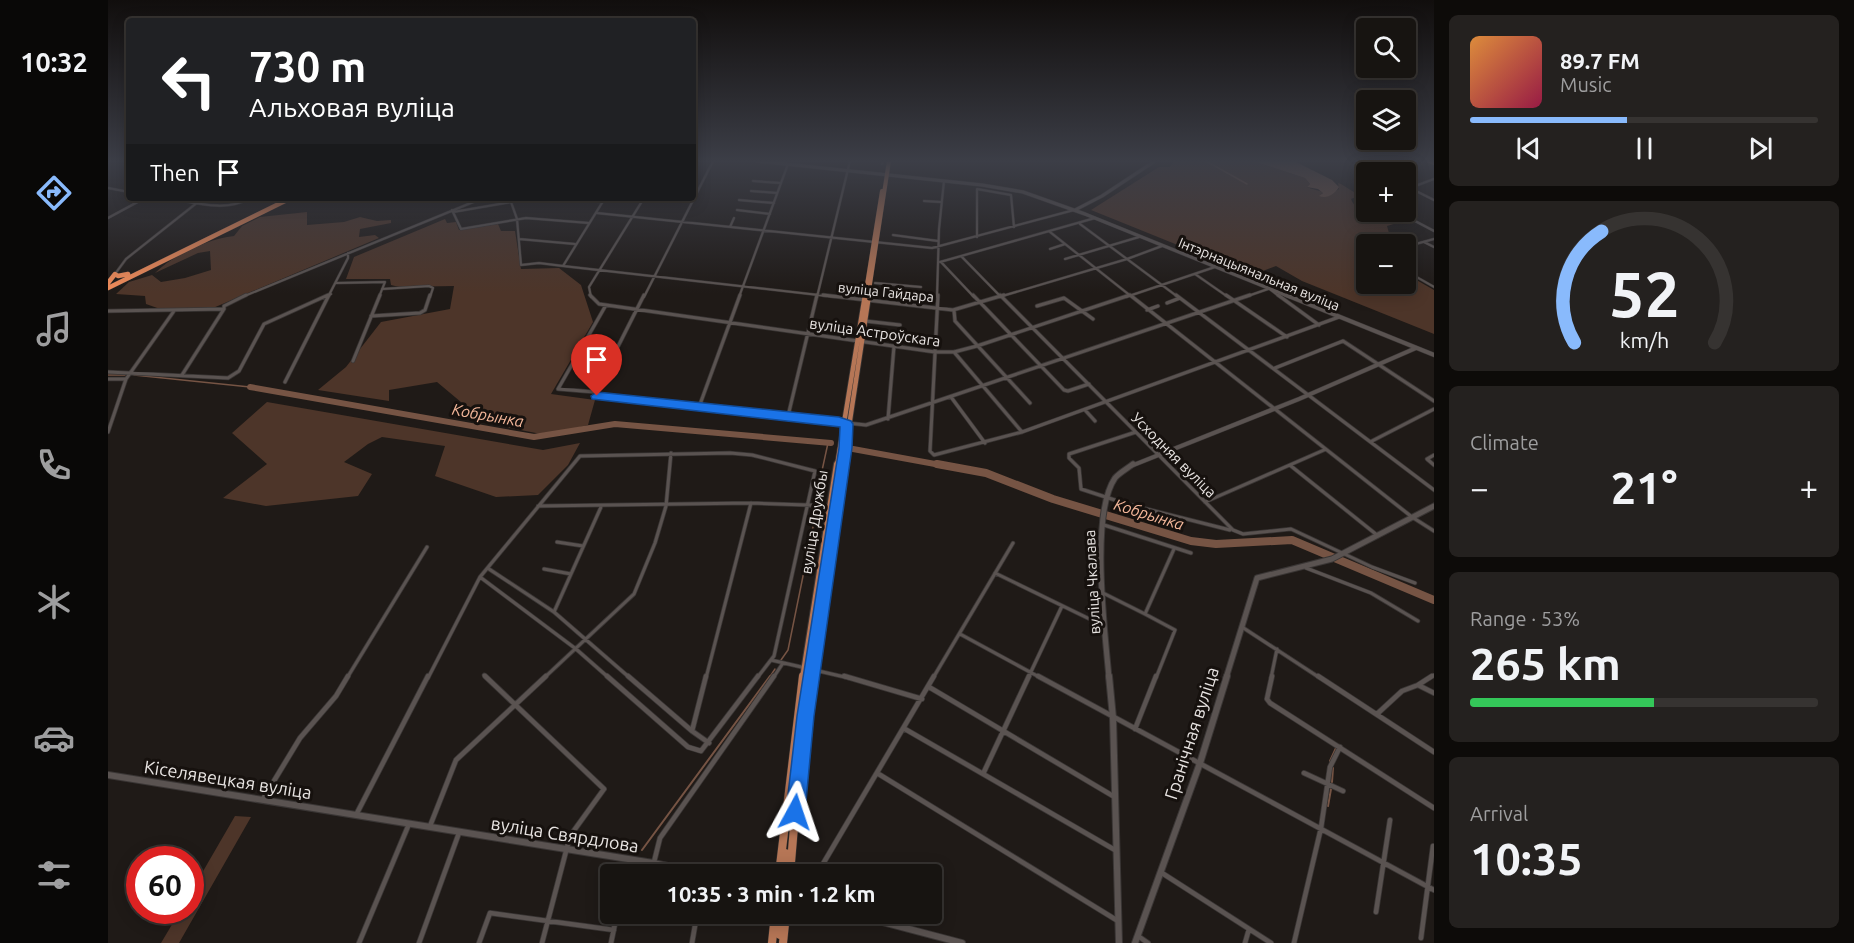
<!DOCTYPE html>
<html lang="en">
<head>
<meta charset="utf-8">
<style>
  :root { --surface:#171411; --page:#24211f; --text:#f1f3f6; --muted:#9e9e9f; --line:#363331; --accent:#89bafc }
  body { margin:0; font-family:Ubuntu,sans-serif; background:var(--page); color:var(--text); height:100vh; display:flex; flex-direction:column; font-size:22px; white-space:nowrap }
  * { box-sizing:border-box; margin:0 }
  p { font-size:20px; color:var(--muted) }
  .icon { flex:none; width:33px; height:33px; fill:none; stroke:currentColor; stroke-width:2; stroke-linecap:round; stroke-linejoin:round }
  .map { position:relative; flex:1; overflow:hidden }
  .side { display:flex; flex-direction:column; gap:15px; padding:15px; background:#0d0b09; width:420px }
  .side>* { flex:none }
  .guide { position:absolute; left:18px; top:18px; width:570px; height:183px; border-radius:6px; box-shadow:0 3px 15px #0003,0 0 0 2px var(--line); background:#202124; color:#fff; overflow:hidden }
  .controls { position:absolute; left:1248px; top:18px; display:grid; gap:12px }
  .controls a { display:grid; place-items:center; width:60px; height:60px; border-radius:6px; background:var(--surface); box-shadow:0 3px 15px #0003,0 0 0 2px var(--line); font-size:30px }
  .speed { position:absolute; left:18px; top:846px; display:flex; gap:12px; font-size:30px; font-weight:700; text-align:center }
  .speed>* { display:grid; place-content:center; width:78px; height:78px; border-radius:50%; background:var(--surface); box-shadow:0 3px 15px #0003,0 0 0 2px var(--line); line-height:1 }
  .speed .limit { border:9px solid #d22; background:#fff; color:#111 }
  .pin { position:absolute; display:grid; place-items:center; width:51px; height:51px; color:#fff; margin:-62px -26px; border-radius:50% 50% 50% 0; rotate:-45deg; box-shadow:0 0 6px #0007 }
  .pin .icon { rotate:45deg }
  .me { position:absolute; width:66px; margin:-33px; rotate:5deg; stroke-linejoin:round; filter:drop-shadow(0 0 4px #0008) }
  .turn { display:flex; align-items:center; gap:21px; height:126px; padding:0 24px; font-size:27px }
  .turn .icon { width:78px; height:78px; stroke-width:2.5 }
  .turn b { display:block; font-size:42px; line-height:51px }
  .then { display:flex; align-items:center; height:57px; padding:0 24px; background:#0003; gap:12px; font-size:22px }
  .big { font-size:45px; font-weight:600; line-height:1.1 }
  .side .card { flex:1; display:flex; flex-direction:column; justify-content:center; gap:9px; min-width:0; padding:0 21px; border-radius:9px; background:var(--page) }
  .side .dial { align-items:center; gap:0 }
  .dial svg { height:156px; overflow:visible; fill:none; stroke:var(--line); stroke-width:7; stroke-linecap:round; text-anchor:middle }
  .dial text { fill:var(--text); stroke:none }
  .song { display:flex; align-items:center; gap:18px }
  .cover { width:72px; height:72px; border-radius:9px; background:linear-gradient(135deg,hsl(30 70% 55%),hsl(340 70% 35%)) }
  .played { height:6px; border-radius:3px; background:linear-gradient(90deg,var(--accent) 45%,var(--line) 45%) }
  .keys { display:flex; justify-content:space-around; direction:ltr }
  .heat { display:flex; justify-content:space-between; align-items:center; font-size:33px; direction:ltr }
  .charge { height:9px; border-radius:4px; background:linear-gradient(90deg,#34c759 53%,var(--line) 0) }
  .trip { position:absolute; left:492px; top:864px; width:342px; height:60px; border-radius:6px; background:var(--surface); box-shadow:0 3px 15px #0003,0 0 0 2px var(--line); font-weight:600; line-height:60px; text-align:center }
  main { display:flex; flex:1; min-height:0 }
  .tabs { display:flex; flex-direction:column; width:108px; justify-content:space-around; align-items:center; background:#090807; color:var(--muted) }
  .tabs .icon { width:42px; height:42px }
  .tabs .current { color:var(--accent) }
  .tabs b { font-size:27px; color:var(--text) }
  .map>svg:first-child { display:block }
  .green { fill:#4d3529 }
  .water { fill:#765444 }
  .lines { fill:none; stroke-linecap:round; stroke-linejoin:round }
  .stream-far1 { stroke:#765444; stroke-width:1.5 }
  .stream { stroke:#765444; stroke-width:2 }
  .river-far1 { stroke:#765444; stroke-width:6 }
  .river { stroke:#765444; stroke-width:8 }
  .street-far2-casing { stroke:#3a3635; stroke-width:3 }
  .street-far1-casing { stroke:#3a3635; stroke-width:4.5 }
  .street-casing { stroke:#3a3635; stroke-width:6 }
  .secondary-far3-casing { stroke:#3a3635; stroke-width:4 }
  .secondary-far2-casing { stroke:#3a3635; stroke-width:5 }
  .secondary-far1-casing { stroke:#3a3635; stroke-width:7 }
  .secondary-casing { stroke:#3a3635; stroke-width:8 }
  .primary-far3-casing { stroke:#3a3635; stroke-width:4.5 }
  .primary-far2-casing { stroke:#3a3635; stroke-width:6 }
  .primary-far1-casing { stroke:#3a3635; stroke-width:8 }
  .primary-casing { stroke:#3a3635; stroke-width:9 }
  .highway-casing { stroke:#3a3635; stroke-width:5 }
  .street-far2 { stroke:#5a5351; stroke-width:2 }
  .street-far1 { stroke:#5a5351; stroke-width:3 }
  .street { stroke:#5a5351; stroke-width:4.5 }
  .secondary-far3 { stroke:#5a5351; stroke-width:3 }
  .secondary-far2 { stroke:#5a5351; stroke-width:4 }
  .secondary-far1 { stroke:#5a5351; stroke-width:5 }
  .secondary { stroke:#5a5351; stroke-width:6 }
  .primary-far3 { stroke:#b67656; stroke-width:4 }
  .primary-far2 { stroke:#b67656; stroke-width:4.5 }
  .primary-far1 { stroke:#b67656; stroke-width:6 }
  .primary { stroke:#b67656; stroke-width:8 }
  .highway { stroke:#f48d5a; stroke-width:4.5 }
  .route { fill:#1a73e8; stroke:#114b97; stroke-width:1.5 }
  .labels { text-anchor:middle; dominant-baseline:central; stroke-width:6; stroke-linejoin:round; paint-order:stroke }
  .far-street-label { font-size:14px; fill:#e8e4e2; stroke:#16110e }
  .street-label { font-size:15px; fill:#e8e4e2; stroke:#16110e }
  .water-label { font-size:16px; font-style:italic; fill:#f4b79a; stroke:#16110e }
  .near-street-label { font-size:18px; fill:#e8e4e2; stroke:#16110e }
</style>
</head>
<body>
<main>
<nav class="tabs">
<b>10:32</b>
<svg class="icon current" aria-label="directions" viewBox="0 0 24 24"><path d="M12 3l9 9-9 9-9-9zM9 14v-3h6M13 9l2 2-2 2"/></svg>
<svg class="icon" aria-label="music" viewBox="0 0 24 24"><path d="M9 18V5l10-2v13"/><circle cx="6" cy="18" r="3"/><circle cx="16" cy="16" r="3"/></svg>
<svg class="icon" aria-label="phone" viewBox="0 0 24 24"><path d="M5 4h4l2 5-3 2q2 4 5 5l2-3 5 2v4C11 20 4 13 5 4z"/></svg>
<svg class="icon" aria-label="climate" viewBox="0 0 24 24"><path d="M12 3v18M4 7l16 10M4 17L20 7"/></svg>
<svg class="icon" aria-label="car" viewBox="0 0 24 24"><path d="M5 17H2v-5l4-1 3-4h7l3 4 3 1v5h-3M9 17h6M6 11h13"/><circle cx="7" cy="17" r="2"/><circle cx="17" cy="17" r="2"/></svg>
<svg class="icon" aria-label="filters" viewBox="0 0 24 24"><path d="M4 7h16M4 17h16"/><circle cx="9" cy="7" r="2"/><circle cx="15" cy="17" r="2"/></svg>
</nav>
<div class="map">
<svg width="1326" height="943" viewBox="0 0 1326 943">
  <rect width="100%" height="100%" fill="#1f1a17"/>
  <path class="green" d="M1066 161H1145L1197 178 1202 184 1199 187 1201 188 1215 192 1212 196 1222 195 1231 189 1230 183 1233 184 1249 194 1258 196V198L1248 197 1243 199C1250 218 1274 207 1289 212 1293 213 1298 217 1302 219L1279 226 1281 233 1302 244H1258V284H1298V274L1326 290V334L1194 281 1168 266 1144 275 983 210 1051 167H1062Z
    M199 212V225L236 222 252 217 269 221 283 220V223L252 229 251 237 267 235 271 238 105 308 55 310 38 304 37 296 8 294 21 282 44 275 53 282 77 278 103 270 102 251 90 253 47 273C65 255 99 239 126 236L134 226 152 217Z
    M337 219 339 223 348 222 351 230 390 224 393 231H407L413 269 451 268 473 285 485 322 443 394 487 400 480 425 438 435 378 423 329 382 281 390V401L210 390 238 367 273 322 342 309 346 286 291 287 283 285 282 279H238L246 257Z
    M159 402 435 450 472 443 460 465 430 495 388 497 327 476 337 446 274 437 260 444 236 462 264 474 250 496 158 506 115 498 159 464 124 433Z
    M127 816 143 817 71 943H53L72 911 82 910 83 892Z"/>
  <path class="water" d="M1145 161H1186L1224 180 1231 187C1227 194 1219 199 1211 196L1215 193 1210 189 1199 187 1202 184 1197 178Z"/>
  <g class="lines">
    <path class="stream-far1" d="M1098 161 1139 184
      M0 375H17
      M26 375 142 387
      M705 500 710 489 720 443
      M673 660 680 650 707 517 704 508
      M661 678 667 669"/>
    <path class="stream" d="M1222 761 1228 748
      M1224 782 1225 768
      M1220 806 1223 789
      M534 850 662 676"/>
    <path class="river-far1" d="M142 387 426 437 507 424 723 443
      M745 449 838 466"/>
    <path class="river" d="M829 464 878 473 945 499 1083 541 1108 544 1184 540 1326 600"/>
    <defs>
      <path id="street-far2" d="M774 164 775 161
        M645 181 673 183
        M1298 186 1326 200
        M0 188 21 192
        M1302 188 1326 179
        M643 191 669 193
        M59 198C85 202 118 213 142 198
        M444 198 494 202
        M497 198 455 266 728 297
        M631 200 666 203
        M816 201 833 202
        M403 202 409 219 413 265 431 263 455 266
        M344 210 353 229 418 218 481 223
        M629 210 662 214
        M345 212 426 198
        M1290 212 1326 231
        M489 213 824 248 966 210
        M0 218 37 198
        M972 224 1070 297
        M622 227 626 218
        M942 232 1024 297
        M785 235 830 241
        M869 237V189L903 195 906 227
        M411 239 467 244
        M1316 242 1326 247
        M1304 245 1326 239
        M942 249 957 244
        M854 257 893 297
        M957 259 1031 237
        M832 262 987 218
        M833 262 866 297
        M1298 271 1326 287
        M7 274 18 259 95 198
        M1087 274 1120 297
        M228 283 277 282 271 297
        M767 283 813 287
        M274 289 321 286 325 288 322 297
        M1163 290 1172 297
        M134 297 375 198
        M217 297 223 294
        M220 297 240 258V253
        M483 297 481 287 536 198
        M536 297 605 161
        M631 297 680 164
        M709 297 742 161
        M829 297 831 229 836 181
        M891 297 1019 259 1054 246
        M1018 297 1107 267
        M1137 297 1160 289"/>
      <path id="street-far1" d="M482 295 491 304 827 352H846L869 346 1022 295
        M715 295 845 310 896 295
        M830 295 822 451 826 455 914 432 1231 317
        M865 295 956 390 960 391 981 384
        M892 295 1125 530 1135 534 1183 529 1264 567 1307 583
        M1022 295 1304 517 1326 531
        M1068 295 1326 490
        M1118 295 1179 337
        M1170 295 1211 325
        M1059 303 1072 298
        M929 306 956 298 985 319
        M846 310 847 321 922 403
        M1039 310 1050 306
        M0 311 116 309V306L138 295
        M263 316 312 313 317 310 322 295
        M757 321 792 325
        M846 352 914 432
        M245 361 272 295
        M1167 368 1235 341 1326 401
        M0 372 120 378 131 371 156 324 220 295
        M74 375 116 309
        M0 379H18
        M177 382 221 295
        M487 392 489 396 758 425 1142 295
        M487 392 536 295
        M487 392 450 389 498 305
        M843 397 877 443
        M591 407 632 295
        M977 410 987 421
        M680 416 709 295
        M780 419 786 346
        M0 432 18 379 66 311
        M1028 432 961 454V458L971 468 973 489 1019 504 1122 530
        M1264 441 1326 409
        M1326 455 1319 459 1326 465
        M1183 466 1269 535
        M1097 502 1216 450
        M430 506 643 503 728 506
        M996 525 1083 553
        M449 542 475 546
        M1198 568 1263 593 1310 621
        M381 569 446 612 522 678
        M436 569 463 574
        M887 573 996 626
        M372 577 468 649 501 678
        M372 577 472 456 622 453 644 455 707 471 666 656 649 678
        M995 593 1037 614
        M446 612 493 507
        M1134 627 1212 678
        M852 634 933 678
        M663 660 741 678
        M376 675 379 678
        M239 678 319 547
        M320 678 372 577
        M436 678 526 594 547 543 558 506 563 453
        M598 678 643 503
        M665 678 675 663
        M825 678 905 543
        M920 678 954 606
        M1048 678 1067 630 1037 614 1066 549
        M1163 678 1169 649
        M1322 678 1326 675"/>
      <path id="street" d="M377 676 496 789 462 836 434 943
        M499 676 580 747 593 751 650 676
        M520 676 584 731
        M598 676 584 731 601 743
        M736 676 814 699
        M930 676 1326 890
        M1164 676 1159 699 1162 703 1326 808
        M1210 676 1326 752
        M1310 685 1324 676
        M821 687 1005 796
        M1269 714 1294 691 1310 685 1326 693
        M797 729 1007 850
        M1027 729 1048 676
        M769 773 1010 921
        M1196 773 1235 791
        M875 774 921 676
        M155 799 192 738 228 696 240 676
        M248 815 320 676
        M322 826 348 760 438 676
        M546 862 552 838 666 676
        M1054 873 1163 943
        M709 874 826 676
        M1268 912 1282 820
        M1030 936 1040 943
        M1313 938 1325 846
        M251 943 301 824
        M311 943 351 833
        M371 943 382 913 506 930
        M503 943 509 914
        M584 943 589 914
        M1137 943 1141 929
        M1186 943 1213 828 1222 767 1232 747"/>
      <path id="secondary-far3" d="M649 161 874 185 915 192 977 214 1182 297
        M967 210 994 196 1047 161"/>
      <path id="secondary-far2" d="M1178 295 1326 355
        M1023 466 1191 399 1308 348"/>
      <path id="secondary-far1" d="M1001 678C997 632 982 514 1007 478 1011 473 1020 468 1025 464
        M1118 678 1149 578 1224 559 1326 506"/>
      <path id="secondary" d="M1001 676 1005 718 1011 943
        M0 775 545 863 598 874
        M744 914 854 943
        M1027 943 1092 763 1119 676"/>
      <path id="primary-far3" d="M1321 161 1326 163
        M757 297 774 191
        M760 297 781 161"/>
      <path id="primary-far2" d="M729 466 757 295
        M735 466 761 295"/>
      <path id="primary-far1" d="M695 678 729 464
        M703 678 735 464"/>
      <path id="primary" d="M671 874 695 676
        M675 874 677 853
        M682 874 691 768 703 676
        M672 935 674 914
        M664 943 667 914
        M675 943 678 914"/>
      <path id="highway" d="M0 283 7 274 10 276 20 274
        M0 288 183 198"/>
    </defs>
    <use href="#street-far2" class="street-far2-casing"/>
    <use href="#street-far1" class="street-far1-casing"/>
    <use href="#street" class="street-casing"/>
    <use href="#secondary-far3" class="secondary-far3-casing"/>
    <use href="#secondary-far2" class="secondary-far2-casing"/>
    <use href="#secondary-far1" class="secondary-far1-casing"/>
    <use href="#secondary" class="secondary-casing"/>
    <use href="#primary-far3" class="primary-far3-casing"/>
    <use href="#primary-far2" class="primary-far2-casing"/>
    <use href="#primary-far1" class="primary-far1-casing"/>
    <use href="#primary" class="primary-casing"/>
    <use href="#highway" class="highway-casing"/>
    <use href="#street-far2" class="street-far2"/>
    <use href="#street-far1" class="street-far1"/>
    <use href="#street" class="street"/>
    <use href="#secondary-far3" class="secondary-far3"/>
    <use href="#secondary-far2" class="secondary-far2"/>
    <use href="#secondary-far1" class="secondary-far1"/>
    <use href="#secondary" class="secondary"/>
    <use href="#primary-far3" class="primary-far3"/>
    <use href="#primary-far2" class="primary-far2"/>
    <use href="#primary-far1" class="primary-far1"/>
    <use href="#primary" class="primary"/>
    <use href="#highway" class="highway"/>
  </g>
  <linearGradient id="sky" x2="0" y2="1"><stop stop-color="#110e0d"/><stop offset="0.55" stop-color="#3c3e47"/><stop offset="1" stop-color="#3c3e47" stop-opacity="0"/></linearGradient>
  <rect width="1326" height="293" fill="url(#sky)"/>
  <path class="route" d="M489 392 731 417 743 421 745 424 744 448 706 716 697 812 694 819 687 822 681 819 678 812 689 716 731 448 732 427 484 399 483 396Z"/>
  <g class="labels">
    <g class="far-street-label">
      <text transform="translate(1151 274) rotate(22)">Інтэрнацыянальная вуліца</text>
      <text transform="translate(778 292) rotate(6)">вуліца Гайдара</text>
    </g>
    <g class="street-label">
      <text transform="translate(767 332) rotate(8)">вуліца Астроўскага</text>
      <text transform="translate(1066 455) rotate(45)">Усходняя вуліца</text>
      <text transform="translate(706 522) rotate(-81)">вуліца Дружбы</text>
      <text transform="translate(984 582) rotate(-93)">вуліца Чкалава</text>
    </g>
    <g class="water-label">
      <text transform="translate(380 415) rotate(10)">Кобрынка</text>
      <text transform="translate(1041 514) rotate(17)">Кобрынка</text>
    </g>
    <g class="near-street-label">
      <text transform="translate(1083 733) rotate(-72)">Гранічная вуліца</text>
      <text transform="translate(120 779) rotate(9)">Кіселявецкая вуліца</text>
      <text transform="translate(457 834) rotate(9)">вуліца Свярдлова</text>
    </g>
  </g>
</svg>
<div class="controls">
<a><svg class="icon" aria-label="search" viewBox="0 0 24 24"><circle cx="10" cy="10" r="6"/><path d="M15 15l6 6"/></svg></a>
<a><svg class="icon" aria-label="layers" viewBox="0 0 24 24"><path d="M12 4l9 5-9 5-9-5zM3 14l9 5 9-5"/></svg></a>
<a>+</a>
<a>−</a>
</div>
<div class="speed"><div class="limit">60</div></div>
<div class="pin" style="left:489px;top:396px;background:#d93025"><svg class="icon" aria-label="arrive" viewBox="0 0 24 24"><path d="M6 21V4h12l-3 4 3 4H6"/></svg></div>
<svg class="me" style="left:687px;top:812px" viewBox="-20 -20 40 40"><path d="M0-17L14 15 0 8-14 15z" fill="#1a73e8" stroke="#fff" stroke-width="4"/></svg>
<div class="trip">10:35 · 3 min · 1.2 km</div>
<div class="guide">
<div class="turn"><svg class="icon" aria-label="left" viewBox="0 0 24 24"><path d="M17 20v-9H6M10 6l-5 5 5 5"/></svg><div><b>730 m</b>Альховая вуліца</div></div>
<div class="then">Then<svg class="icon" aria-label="arrive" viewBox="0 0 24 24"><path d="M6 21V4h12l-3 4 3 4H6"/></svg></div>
</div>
</div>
<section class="side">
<div class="card">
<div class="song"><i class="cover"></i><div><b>89.7 FM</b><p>Music</p></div></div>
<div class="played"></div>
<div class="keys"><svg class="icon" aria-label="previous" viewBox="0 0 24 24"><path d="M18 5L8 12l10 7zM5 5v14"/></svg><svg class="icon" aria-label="pause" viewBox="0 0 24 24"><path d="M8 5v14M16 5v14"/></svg><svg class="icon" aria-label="next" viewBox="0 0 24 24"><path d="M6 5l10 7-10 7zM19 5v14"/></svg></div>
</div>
<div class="card dial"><svg viewBox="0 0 100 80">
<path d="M14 69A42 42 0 1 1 86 69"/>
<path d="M14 69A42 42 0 0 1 28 12" stroke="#89bafc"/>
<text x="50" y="56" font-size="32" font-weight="700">52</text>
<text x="50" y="72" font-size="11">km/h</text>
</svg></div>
<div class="card"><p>Climate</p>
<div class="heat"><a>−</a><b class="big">21°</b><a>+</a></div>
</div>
<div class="card"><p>Range · 53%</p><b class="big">265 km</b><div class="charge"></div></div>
<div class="card"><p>Arrival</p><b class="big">10:35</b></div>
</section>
</main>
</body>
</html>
